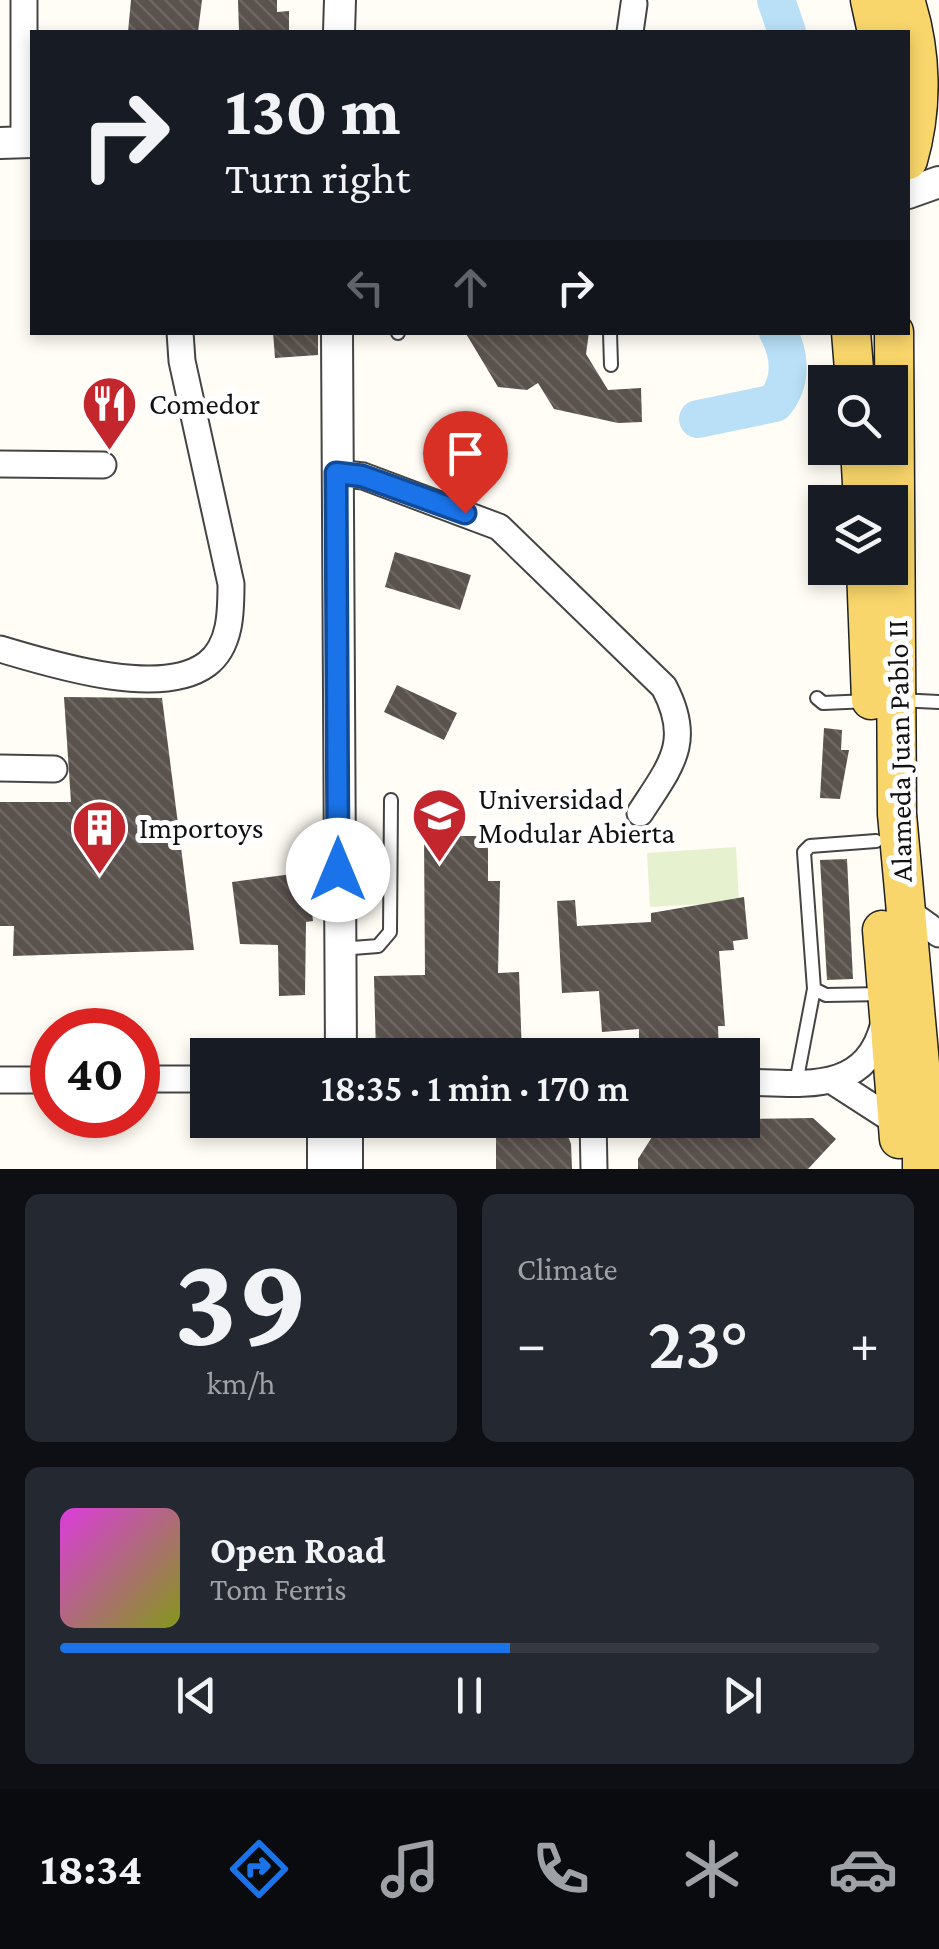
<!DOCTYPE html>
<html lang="en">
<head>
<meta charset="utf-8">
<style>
  :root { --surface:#171b24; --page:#242831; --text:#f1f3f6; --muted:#9ea1a6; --line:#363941; --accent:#1a73e8 }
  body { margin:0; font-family:"Crimson Pro",serif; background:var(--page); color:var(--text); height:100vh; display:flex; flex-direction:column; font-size:38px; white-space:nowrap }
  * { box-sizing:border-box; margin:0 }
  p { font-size:32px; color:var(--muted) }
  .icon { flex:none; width:55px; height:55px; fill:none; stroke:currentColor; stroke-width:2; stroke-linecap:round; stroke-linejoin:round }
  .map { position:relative; height:1169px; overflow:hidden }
  .side { display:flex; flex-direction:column; gap:25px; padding:25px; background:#0d0f14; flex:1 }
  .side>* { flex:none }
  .banner { position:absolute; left:30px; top:30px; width:880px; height:305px; border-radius:0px; box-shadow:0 5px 15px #0003; background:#171b24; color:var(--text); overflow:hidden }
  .fabs { position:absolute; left:808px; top:365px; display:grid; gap:20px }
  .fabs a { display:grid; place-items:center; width:100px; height:100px; border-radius:0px; background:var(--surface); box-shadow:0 5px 15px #0003; font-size:50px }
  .speed { position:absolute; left:30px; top:1008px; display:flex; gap:20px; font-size:50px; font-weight:700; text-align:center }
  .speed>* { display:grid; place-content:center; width:130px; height:130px; border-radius:50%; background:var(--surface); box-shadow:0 5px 15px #0003; line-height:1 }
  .speed .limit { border:15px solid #d22; background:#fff; color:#111 }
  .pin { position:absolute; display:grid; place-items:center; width:85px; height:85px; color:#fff; margin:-102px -42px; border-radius:50% 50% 50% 0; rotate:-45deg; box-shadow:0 0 10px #0007 }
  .pin .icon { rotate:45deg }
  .me { position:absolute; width:110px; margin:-55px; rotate:0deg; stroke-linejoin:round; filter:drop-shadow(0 0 8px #0008) }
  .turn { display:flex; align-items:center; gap:35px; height:210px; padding:0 30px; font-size:45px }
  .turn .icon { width:130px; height:130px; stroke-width:2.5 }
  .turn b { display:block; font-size:70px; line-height:85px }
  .lanes { display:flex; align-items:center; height:95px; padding:0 30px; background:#0003; justify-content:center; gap:50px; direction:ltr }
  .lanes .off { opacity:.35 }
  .big { font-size:75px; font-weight:600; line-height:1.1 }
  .side .card { flex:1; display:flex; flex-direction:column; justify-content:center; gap:15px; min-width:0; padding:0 35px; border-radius:15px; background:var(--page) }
  .side .dial { align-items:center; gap:0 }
  .dial b { font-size:130px; line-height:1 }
  .song { display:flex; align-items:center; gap:30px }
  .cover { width:120px; height:120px; border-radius:15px; background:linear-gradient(135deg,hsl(300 70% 55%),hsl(70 70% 35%)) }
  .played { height:10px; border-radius:5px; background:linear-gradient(90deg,var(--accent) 55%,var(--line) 55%) }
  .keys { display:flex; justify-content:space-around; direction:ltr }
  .heat { display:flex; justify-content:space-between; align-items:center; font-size:55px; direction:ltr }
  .side .tiles { flex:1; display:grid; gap:25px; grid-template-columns:1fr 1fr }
  .card:last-child { grid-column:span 2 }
  .trip { position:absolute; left:190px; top:1038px; width:570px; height:100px; border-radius:0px; background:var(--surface); box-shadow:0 5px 15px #0003; font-weight:600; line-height:100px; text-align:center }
  .tabs { display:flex; height:160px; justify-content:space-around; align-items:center; background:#090b0e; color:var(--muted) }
  .tabs .icon { width:70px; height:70px }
  .tabs .active { color:var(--accent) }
  .tabs b { font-size:45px; color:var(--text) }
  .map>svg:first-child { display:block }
  .pitch { fill:#e6f2cf }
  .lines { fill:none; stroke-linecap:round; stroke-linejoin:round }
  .river { stroke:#b9e0f7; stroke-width:38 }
  .building { fill:url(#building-back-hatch) }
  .service-casing { stroke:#444; stroke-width:16 }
  .minor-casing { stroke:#444; stroke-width:29 }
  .tertiary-casing { stroke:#444; stroke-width:34 }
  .primary-casing { stroke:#222; stroke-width:41 }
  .service { stroke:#fff; stroke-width:12 }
  .minor { stroke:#fff; stroke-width:25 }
  .tertiary { stroke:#fff; stroke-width:30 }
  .primary { stroke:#f9d66b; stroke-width:38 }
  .route-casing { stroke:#114b97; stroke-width:25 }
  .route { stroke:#1a73e8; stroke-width:18 }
  .labels { text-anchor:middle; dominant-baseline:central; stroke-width:10; stroke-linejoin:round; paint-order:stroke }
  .poi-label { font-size:30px; fill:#111; stroke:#fff; text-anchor:start }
  .street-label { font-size:30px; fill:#111; stroke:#fff }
</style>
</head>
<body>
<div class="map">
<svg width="939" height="1169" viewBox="0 0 939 1169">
  <defs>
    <pattern id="building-back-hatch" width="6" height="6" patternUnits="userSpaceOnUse" patternTransform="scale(2.5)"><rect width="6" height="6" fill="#5a524d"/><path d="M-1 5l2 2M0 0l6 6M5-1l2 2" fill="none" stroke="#6d6662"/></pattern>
  </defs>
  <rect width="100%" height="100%" fill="#fffdf5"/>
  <path class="pitch" d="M736 847 739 902 650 907 647 853Z"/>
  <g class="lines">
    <path class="river" d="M776 0 787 32
      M698 419 775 403C792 381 791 356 778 332"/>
  </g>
  <path class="building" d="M131 0H202L198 32H128Z
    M238 0H277V12L289 11V32H239Z
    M273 332H318V355L275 358Z
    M465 332H589L586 354 608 390 641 388 642 422 618 423 554 409 538 383 527 390 498 387Z
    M395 552 471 575 460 610 385 587Z
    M397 685 457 713 444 740 384 712Z
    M64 697 162 698 194 950 13 956 14 926H0V802H71Z
    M824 728 842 730 841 750H849L840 799 820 798Z
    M424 836H488V881H500L498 973 519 972 522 1055 376 1054 374 976 425 975Z
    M847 859 853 979 827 980 820 860Z
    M308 872 313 921 306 922 305 995 279 996 278 945 240 944 232 882Z
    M744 897 748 939 733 941 734 950 719 951 725 1026H718L719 1055H639V1029L602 1032 599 991 562 993 557 901 575 900 577 926 651 922V913Z
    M813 1118 836 1139 808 1169H638V1159L652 1137 678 1120Z
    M496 1120H562L571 1144 572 1169H496Z"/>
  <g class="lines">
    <defs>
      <path id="service" d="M398 332V333
        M610 332 611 365
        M817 698 823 703 869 701
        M898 700 939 702
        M340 949 378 946 390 932 391 800
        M814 989 826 995 885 994
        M796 1083 814 989 804 852 810 846 876 841"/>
      <path id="minor" d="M630 32 634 4
        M24 142V0
        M0 464 103 465
        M336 473 363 476 499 527 664 687C693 742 671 765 640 813
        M0 649C51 664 160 699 207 664 231 646 231 611 231 584L182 361 180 332
        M0 768 54 769
        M903 908 939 934
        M138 1079H208
        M0 1080H52
        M742 1082C802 1083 866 1096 884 1023
        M834 1082 899 1124
        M593 1120 594 1169"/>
      <path id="tertiary" d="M339 32 340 0
        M0 143 32 142
        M908 193 939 182
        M337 332 341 1055
        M323 1169V1120
        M347 1169V1120"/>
      <path id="primary" d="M870 0 877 32
        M905 0C922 52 923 108 908 160
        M851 332 855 382
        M894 332 897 814 922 1086V1169
        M860 448 863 502
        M866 568 871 700
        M882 930 899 1139"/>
    </defs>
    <use href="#service" class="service-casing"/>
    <use href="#minor" class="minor-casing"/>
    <use href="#tertiary" class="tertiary-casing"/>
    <use href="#primary" class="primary-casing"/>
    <use href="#service" class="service"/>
    <use href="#minor" class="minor"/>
    <use href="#tertiary" class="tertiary"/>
    <use href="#primary" class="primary"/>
  </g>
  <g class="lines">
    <defs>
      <path id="route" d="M338 870 336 473 362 476 465 513"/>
    </defs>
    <use href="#route" class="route-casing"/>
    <use href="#route" class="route"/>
  </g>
  <defs>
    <symbol id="restaurant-pin" viewBox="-11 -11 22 30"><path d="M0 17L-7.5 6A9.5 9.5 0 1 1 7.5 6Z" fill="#c4262e" stroke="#fff"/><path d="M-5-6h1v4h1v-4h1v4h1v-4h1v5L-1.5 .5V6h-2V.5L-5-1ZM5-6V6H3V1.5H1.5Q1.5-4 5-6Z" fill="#fff"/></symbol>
    <symbol id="university-pin" viewBox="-11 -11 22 30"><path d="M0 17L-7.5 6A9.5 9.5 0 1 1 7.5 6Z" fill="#c4262e" stroke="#fff"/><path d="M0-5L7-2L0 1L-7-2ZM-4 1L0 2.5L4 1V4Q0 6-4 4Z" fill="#fff"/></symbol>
    <symbol id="building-pin" viewBox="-11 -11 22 30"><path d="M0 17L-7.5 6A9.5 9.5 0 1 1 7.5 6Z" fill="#c4262e" stroke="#fff"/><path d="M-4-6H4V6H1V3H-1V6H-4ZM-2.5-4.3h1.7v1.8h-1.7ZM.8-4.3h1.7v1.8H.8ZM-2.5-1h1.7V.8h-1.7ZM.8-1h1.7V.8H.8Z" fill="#fff"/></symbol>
  </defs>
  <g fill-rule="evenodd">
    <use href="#restaurant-pin" x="78" y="372" width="63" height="86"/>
    <use href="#university-pin" x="408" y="784" width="63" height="86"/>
    <use href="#building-pin" x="68" y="796" width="63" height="86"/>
  </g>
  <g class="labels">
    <g class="poi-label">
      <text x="149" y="403">Comedor</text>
      <text x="478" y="798">Universidad<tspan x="478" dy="34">Modular Abierta</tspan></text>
      <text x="139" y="827">Importoys</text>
    </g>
    <g class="street-label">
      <text transform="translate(899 751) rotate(-91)">Alameda Juan Pablo II</text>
    </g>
  </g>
</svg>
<div class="fabs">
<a><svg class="icon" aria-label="search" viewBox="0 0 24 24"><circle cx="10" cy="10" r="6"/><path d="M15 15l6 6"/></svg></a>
<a><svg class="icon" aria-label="layers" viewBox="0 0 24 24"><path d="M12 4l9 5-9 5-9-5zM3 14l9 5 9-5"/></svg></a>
</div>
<div class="speed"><div class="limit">40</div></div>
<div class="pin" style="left:465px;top:513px;background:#d93025"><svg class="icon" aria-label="arrive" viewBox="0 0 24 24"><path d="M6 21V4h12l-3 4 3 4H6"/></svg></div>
<svg class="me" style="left:338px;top:870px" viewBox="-20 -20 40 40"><circle r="19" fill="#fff"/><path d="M0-13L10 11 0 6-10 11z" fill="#1a73e8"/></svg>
<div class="trip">18:35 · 1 min · 170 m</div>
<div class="banner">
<div class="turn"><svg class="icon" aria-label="right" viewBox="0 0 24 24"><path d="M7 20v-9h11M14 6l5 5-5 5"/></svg><div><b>130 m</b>Turn right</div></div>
<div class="lanes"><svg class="icon off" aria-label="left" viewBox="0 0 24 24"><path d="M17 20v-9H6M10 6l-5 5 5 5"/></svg><svg class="icon off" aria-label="ahead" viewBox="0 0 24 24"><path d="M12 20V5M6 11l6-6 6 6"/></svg><svg class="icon" aria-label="right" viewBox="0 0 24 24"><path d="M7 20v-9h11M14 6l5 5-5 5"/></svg></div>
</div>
</div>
<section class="side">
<div class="tiles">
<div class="card dial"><b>39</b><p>km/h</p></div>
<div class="card"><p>Climate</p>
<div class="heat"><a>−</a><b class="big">23°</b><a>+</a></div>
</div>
<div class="card">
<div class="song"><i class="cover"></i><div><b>Open Road</b><p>Tom Ferris</p></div></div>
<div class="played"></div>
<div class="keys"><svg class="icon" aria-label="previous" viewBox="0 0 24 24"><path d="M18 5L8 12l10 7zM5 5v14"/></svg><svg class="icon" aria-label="pause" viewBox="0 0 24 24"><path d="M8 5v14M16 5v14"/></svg><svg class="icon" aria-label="next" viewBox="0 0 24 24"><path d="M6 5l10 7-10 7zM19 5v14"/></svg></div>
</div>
</div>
</section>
<nav class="tabs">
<b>18:34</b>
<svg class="icon active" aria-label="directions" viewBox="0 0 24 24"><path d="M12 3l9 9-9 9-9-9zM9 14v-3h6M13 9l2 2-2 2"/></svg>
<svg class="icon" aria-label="music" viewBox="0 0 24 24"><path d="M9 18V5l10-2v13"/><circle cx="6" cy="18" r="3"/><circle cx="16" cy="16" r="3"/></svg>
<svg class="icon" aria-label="phone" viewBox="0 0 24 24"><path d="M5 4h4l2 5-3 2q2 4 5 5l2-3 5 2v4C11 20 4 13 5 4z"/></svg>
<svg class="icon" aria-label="climate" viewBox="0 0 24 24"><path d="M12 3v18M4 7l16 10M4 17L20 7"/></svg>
<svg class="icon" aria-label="car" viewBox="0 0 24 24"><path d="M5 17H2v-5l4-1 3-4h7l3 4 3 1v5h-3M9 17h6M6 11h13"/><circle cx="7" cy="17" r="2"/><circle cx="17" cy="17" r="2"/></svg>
</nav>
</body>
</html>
